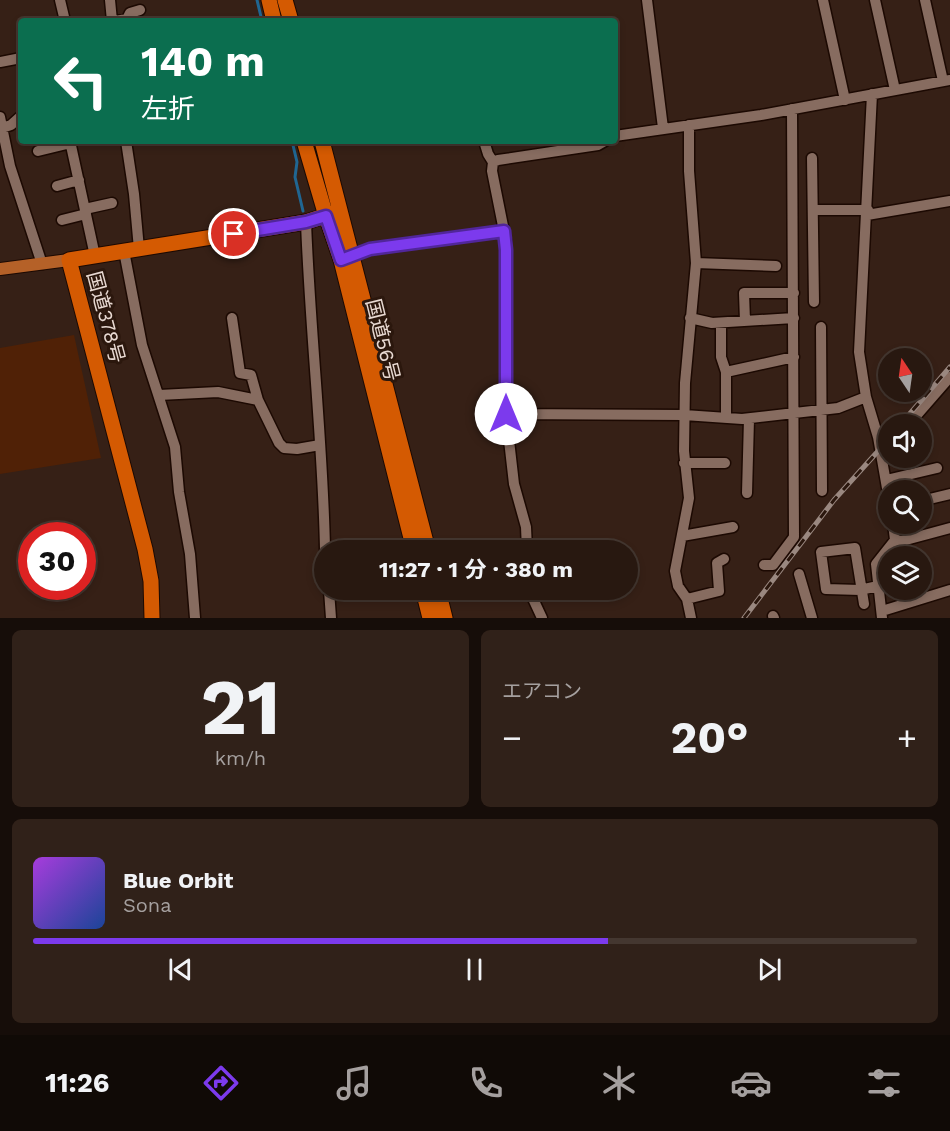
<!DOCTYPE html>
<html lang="ja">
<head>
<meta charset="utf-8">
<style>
  :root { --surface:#281810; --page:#302119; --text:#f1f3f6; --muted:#a5a09f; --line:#443730; --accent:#7c3aed }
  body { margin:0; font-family:"Work Sans","Noto Sans JP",sans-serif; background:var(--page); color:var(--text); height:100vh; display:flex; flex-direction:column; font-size:22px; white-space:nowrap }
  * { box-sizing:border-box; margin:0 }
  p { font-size:20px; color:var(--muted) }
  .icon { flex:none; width:33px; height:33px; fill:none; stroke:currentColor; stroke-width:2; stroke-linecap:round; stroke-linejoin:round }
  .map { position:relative; height:618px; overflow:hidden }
  .panel { display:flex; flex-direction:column; gap:12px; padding:12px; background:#160d09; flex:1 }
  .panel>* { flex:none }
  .top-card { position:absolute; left:18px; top:18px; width:600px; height:126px; border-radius:6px; box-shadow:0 3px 9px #0003,0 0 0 2px var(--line); background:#0b6e4f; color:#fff; overflow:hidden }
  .needle { width:39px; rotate:347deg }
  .controls { position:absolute; left:878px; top:348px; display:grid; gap:12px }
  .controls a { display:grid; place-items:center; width:54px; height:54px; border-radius:50%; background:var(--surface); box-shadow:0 3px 9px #0003,0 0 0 2px var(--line); font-size:30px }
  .speed { position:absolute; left:18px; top:522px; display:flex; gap:12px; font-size:30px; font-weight:700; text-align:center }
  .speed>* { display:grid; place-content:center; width:78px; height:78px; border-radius:50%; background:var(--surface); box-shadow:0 3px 9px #0003,0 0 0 2px var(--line); line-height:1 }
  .speed .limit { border:9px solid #d22; background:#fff; color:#111 }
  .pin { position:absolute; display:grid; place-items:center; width:51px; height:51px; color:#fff; margin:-26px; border:3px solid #fff; border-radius:50%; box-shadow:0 2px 6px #0007 }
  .me { position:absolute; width:66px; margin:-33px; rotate:0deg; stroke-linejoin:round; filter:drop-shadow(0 0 4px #0008) }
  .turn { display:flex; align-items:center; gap:21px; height:126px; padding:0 24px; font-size:27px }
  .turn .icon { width:78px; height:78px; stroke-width:2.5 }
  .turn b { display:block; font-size:42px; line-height:51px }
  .big { font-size:45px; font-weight:700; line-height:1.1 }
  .panel .card { flex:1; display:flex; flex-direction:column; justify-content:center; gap:9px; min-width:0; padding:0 21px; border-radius:9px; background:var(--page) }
  .panel .dial { align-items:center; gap:0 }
  .dial b { font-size:78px; line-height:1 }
  .song { display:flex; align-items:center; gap:18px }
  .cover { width:72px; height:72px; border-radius:9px; background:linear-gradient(135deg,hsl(280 70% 55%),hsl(220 70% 35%)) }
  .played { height:6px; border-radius:3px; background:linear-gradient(90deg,var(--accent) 65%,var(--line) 65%) }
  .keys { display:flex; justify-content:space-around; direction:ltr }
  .heat { display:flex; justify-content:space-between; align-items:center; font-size:33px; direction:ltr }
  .panel .tiles { flex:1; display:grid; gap:12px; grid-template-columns:1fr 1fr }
  .card:last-child { grid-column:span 2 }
  .trip { position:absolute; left:314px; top:540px; width:324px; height:60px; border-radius:30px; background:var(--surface); box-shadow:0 3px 9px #0003,0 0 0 2px var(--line); font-weight:700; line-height:60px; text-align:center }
  .tab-bar { display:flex; height:96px; justify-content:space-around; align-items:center; background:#100a06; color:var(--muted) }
  .tab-bar .icon { width:42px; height:42px }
  .tab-bar .active { color:var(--accent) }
  .tab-bar b { font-size:27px; color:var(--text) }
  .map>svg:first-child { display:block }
  .green { fill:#502106 }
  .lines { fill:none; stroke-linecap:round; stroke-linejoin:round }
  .stream { stroke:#206692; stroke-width:3 }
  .minor-casing { stroke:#1c0902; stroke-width:13 }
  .major-casing { stroke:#1c0902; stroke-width:14 }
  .highway-casing { stroke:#1c0902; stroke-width:17 }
  .minor { stroke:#876c60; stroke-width:10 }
  .major { stroke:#b56128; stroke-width:12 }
  .highway { stroke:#d45a02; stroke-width:15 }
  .rail-casing { stroke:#9a8880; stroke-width:5 }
  .rail { stroke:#2b170d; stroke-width:3; stroke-dasharray:9; stroke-linecap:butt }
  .route-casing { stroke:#51269a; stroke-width:15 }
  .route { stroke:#7c3aed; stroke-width:10 }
  .labels { text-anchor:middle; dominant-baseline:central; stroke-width:6; stroke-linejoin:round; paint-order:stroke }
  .street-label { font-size:20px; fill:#e8d9d2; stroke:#2b170d }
</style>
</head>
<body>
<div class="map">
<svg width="950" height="618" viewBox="0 0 950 618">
  <rect width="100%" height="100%" fill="#362016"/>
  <path class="green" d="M74 335 101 458 0 474V348Z"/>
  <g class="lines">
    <path class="stream" d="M257 0 262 21
      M292 141 297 162 295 177 303 211"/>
    <defs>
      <path id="minor" d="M60 0 65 21
        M110 0 112 21
        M647 0 663 128
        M823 0 845 100
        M875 0 895 90
        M925 0 943 81
        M115 21 127 19 130 13 140 10
        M0 62 21 58
        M872 94 859 352 866 397 878 437 888 494
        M0 117 10 166 42 264
        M689 125V171L696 263 685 383 684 451 689 498 675 571 678 586 687 599 691 618
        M2 128 11 125 21 116
        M615 136 761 115 950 80
        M70 141 95 256
        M126 141 134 194 139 249
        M484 141 488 154 493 162
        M38 151 71 143
        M812 158 814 302
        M57 186 79 180
        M85 209 112 203
        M813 210H868
        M867 215 950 201
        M62 220 86 214
        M306 222C310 332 323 441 325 550
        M124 251 142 345 175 447 179 492 190 554 195 618
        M347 259 370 249 504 231
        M696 263 776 266
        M232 318 240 373 251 375 258 400
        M690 318 712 323 794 318
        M745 321 744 293H794
        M721 323V357L726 372V418
        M821 327 822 491
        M726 372 794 357
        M159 395 218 392 258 400 279 443 284 448 297 449 320 445
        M506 414 684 415 742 419 838 408 866 397
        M909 424 950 377
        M684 463H725
        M886 480 937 468
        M747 493 749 419
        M921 501 950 494
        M682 536 733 527
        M895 540 902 541 950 528
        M527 550 526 527 514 484 506 414V241L492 171 493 162 498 160 598 145 605 141
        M764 565H773L794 537 792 109
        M799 574 812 618
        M329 590 331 618
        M529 590 542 618
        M687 599 719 591 717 563 724 559
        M864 604 855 548 821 552 826 589 860 590 878 586
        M882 611 950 590
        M773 616 774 618
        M882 618 876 564 895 540 893 524"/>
      <path id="major" d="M0 269 69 260"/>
      <path id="highway" d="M269 0 274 21
        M285 0 291 21
        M304 141 326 216 341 260 414 550
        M322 141 428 550
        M423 590 430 618
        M438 590 445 618
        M152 618 151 581 145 549 69 260 306 222 340 211"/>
    </defs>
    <use href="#minor" class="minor-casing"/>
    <use href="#major" class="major-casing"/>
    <use href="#highway" class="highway-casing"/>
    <use href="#minor" class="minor"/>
    <use href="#major" class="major"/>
    <use href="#highway" class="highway"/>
    <defs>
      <path id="rail" d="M901 424 950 367
        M744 618 834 500 888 440"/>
    </defs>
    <use href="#rail" class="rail-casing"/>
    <use href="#rail" class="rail"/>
  </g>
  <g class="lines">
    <defs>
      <path id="route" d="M234 234 306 222 326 216 341 260 370 249 504 231 506 250V414"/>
    </defs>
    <use href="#route" class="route-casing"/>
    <use href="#route" class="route"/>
  </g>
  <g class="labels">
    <g class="street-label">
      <text transform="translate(106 317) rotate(75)">国道378号</text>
      <text transform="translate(383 340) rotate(76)">国道56号</text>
    </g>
  </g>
</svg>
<div class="controls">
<a><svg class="needle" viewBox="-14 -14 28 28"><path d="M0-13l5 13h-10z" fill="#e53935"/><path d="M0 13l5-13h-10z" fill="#a5a09f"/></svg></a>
<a><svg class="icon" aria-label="sound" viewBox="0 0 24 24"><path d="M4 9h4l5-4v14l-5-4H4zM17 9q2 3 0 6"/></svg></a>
<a><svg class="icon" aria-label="search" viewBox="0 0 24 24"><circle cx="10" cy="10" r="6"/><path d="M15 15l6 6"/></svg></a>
<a><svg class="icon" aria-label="layers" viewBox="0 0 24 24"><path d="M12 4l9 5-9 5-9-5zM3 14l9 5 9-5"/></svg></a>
</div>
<div class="speed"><div class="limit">30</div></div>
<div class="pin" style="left:234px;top:234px;background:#d93025"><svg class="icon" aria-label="arrive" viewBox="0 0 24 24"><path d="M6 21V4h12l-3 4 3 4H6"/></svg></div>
<svg class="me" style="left:506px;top:414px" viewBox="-20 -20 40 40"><circle r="19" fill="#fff"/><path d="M0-13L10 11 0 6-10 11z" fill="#7c3aed"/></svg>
<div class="trip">11:27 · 1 分 · 380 m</div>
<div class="top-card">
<div class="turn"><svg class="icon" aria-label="left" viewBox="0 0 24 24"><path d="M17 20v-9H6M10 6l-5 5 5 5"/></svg><div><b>140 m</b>左折</div></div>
</div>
</div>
<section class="panel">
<div class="tiles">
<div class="card dial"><b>21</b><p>km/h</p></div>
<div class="card"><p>エアコン</p>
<div class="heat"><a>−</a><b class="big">20°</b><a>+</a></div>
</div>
<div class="card">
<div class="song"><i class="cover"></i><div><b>Blue Orbit</b><p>Sona</p></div></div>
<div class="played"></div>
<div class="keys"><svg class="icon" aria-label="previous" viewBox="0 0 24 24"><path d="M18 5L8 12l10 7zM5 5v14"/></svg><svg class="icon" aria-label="pause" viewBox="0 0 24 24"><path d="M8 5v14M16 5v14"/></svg><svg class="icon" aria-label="next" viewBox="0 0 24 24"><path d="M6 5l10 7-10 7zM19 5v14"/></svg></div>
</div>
</div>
</section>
<nav class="tab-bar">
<b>11:26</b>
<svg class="icon active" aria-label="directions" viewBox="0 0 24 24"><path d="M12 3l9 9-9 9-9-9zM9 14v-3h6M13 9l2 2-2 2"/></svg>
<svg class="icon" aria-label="music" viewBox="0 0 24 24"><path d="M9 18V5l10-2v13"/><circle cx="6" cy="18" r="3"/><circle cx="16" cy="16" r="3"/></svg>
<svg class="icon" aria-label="phone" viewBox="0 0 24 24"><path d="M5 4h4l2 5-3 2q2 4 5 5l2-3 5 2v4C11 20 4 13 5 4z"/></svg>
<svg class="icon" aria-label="climate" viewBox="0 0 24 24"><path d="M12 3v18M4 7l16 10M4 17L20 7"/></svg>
<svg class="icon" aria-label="car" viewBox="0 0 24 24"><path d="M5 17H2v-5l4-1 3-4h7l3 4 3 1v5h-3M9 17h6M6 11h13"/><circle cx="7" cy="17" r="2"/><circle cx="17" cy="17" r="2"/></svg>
<svg class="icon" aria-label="filters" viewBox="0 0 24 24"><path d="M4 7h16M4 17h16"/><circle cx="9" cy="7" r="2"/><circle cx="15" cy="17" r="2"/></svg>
</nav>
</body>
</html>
